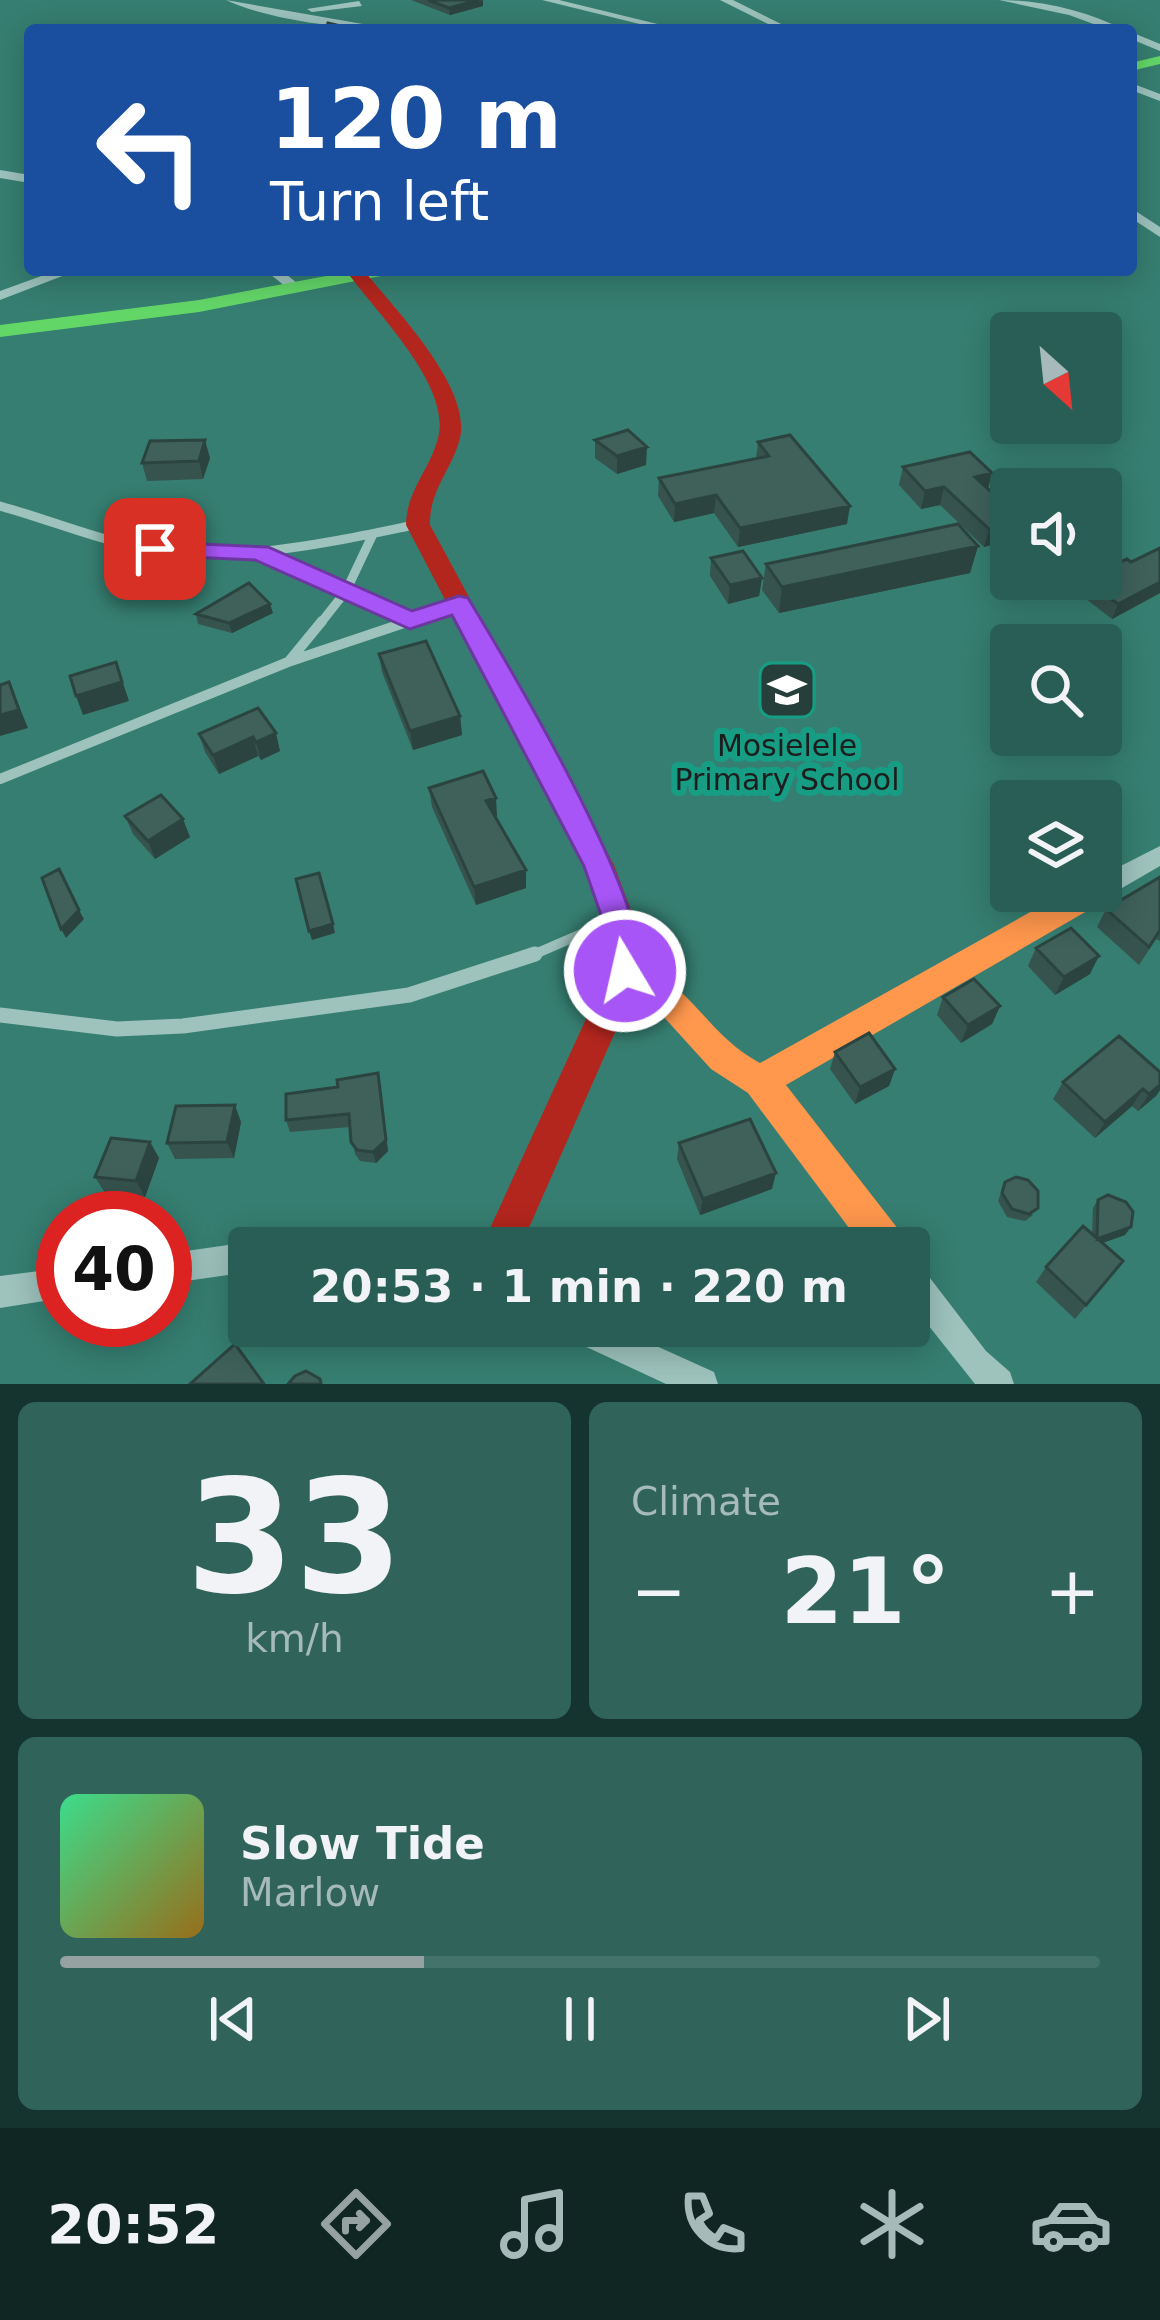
<!DOCTYPE html>
<html lang="en">
<head>
<meta charset="utf-8">
<style>
  :root { --surface:#285e55; --page:#30645b; --text:#f1f3f6; --muted:#a5bab9; --line:#44736c; --accent:#96a2a1 }
  body { margin:0; font-family:"DejaVu Sans",sans-serif; background:var(--page); color:var(--text); height:100vh; display:flex; flex-direction:column; font-size:45px; white-space:nowrap }
  * { box-sizing:border-box; margin:0 }
  p { font-size:39px; color:var(--muted) }
  .icon { flex:none; width:66px; height:66px; fill:none; stroke:currentColor; stroke-width:2; stroke-linecap:round; stroke-linejoin:round }
  .map { position:relative; height:1384px; overflow:hidden }
  .side { display:flex; flex-direction:column; gap:18px; padding:18px; background:#16342f; flex:1 }
  .side>* { flex:none }
  .banner { position:absolute; left:24px; top:24px; width:1113px; height:252px; border-radius:12px; box-shadow:0 6px 30px #0003; background:#1a4fa0; color:#fff; overflow:hidden }
  .needle { width:78px; rotate:153deg }
  .buttons { position:absolute; left:990px; top:312px; display:grid; gap:24px }
  .buttons a { display:grid; place-items:center; width:132px; height:132px; border-radius:12px; background:var(--surface); box-shadow:0 6px 30px #0003; font-size:60px }
  .speed { position:absolute; left:36px; top:1191px; display:flex; gap:24px; font-size:60px; font-weight:700; text-align:center }
  .speed>* { display:grid; place-content:center; width:156px; height:156px; border-radius:50%; background:var(--surface); box-shadow:0 6px 30px #0003; line-height:1 }
  .speed .limit { border:18px solid #d22; background:#fff; color:#111 }
  .pin { position:absolute; display:grid; place-items:center; width:102px; height:102px; color:#fff; margin:-51px; border-radius:24px; box-shadow:0 6px 18px #0006 }
  .me { position:absolute; width:132px; margin:-66px; rotate:351deg; stroke-linejoin:round; filter:drop-shadow(0 0 9px #0008) }
  .turn { display:flex; align-items:center; gap:42px; height:252px; padding:0 48px; font-size:54px }
  .turn .icon { width:156px; height:156px; stroke-width:2.5 }
  .turn b { display:block; font-size:84px; line-height:102px }
  .big { font-size:90px; font-weight:700; line-height:1.1 }
  .side .card { flex:1; display:flex; flex-direction:column; justify-content:center; gap:18px; min-width:0; padding:0 42px; border-radius:18px; background:var(--page) }
  .side .dial { align-items:center; gap:0 }
  .dial b { font-size:156px; line-height:1 }
  .song { display:flex; align-items:center; gap:36px }
  .cover { width:144px; height:144px; border-radius:18px; background:linear-gradient(135deg,hsl(150 70% 55%),hsl(40 70% 35%)) }
  .played { height:12px; border-radius:6px; background:linear-gradient(90deg,var(--accent) 35%,var(--line) 35%) }
  .keys { display:flex; justify-content:space-around; direction:ltr }
  .heat { display:flex; justify-content:space-between; align-items:center; font-size:66px; direction:ltr }
  .side .tiles { flex:1; display:grid; gap:18px; grid-template-columns:1fr 1fr }
  .card:last-child { grid-column:span 2 }
  .trip { position:absolute; left:228px; top:1227px; width:702px; height:120px; border-radius:12px; background:var(--surface); box-shadow:0 6px 30px #0003; font-weight:700; line-height:120px; text-align:center }
  .dock { display:flex; height:192px; justify-content:space-around; align-items:center; background:#102622; color:var(--muted) }
  .dock .icon { width:84px; height:84px }
  .dock .active { color:var(--accent) }
  .dock b { font-size:54px; color:var(--text) }
  .map>svg:first-child { display:block }
  .lines { fill:none; stroke-linecap:round; stroke-linejoin:round }
  .lane-far2 { stroke:#9dc3bc; stroke-width:9 }
  .lane-far1 { stroke:#9dc3bc; stroke-width:10 }
  .lane { stroke:#9dc3bc; stroke-width:15 }
  .street { fill:#9dc3bc; fill-rule:evenodd }
  .fast { fill:#63d668; fill-rule:evenodd }
  .slow { fill:#ff974d; fill-rule:evenodd }
  .jam { fill:#b3261e; fill-rule:evenodd }
  .wall { fill:#36534d }
  .shaded-wall { fill:#2c443f }
  .building { fill:#3f615a; stroke:#2c443f; stroke-width:3 }
  .route { fill:#a855f7; stroke:#6d37a1; stroke-width:3 }
  .labels { text-anchor:middle; dominant-baseline:central; stroke-width:12; stroke-linejoin:round; paint-order:stroke }
  .poi-label { font-size:30px; fill:#1d1d1d; stroke:#179d84 }
</style>
</head>
<body>
<div class="map">
<svg width="1160" height="1384" viewBox="0 0 1160 1384">
  <rect width="100%" height="100%" fill="#367e71"/>
  <g class="lines">
    <path class="lane-far2" d="M0 506C44 518 87 536 132 546 226 566 322 544 414 525
      M260 552 411 620
      M320 624 346 591 373 534
      M401 624 456 605"/>
    <path class="lane-far1" d="M290 660 322 621
      M0 779 288 662 410 621
      M528 957 609 922"/>
    <path class="lane" d="M0 1015 117 1029 183 1026 409 995 535 954"/>
    <path class="street" d="M226 0 397 30C351 30 267 20 226 0Z
      M542 0H559L682 30H664Z
      M720 0H733L793 30H780Z
      M999 0C1040 0 1088 11 1124 30H1110L1069 15Z
      M359 1 362 6 312 12 307 9Z
      M1131 32 1160 44V51L1131 39Z
      M1131 83 1160 94V101L1131 90Z
      M0 170 30 175V183L0 178Z
      M1131 208 1160 227V237L1131 218Z
      M58 270H78L0 300V291Z
      M265 270H281L303 288 291 291Z
      M1160 846V866L1110 895 1101 898 1092 895 1090 891H1101V876Z
      M317 1233 329 1237 333 1248H302L306 1237Z
      M249 1242 261 1248H249V1272L165 1284V1254Z
      M909 1261 920 1265 986 1351 1010 1372 1014 1384H975L909 1301Z
      M63 1268V1298L0 1308V1276Z
      M560 1326H612L714 1372 718 1384H666L565 1337Z"/>
    <path class="fast" d="M1160 56V64L1131 71V63Z
      M358 270H395L386 275 199 312 0 337V325L199 300Z"/>
    <path class="slow" d="M1101 880 1111 891 1106 900 786 1085 902 1234 907 1248H864L748 1093 711 1069 652 1004 613 981 608 971 613 961 625 957C691 980 705 1034 760 1063L1068 891H1101Z"/>
    <path class="jam" d="M353 272H365C395 309 472 388 460 438 452 470 429 490 430 525L614 865 634 918 642 971 520 1248H481L608 971 602 918 584 865 406 525C407 489 430 470 438 438 452 387 378 314 350 276Z"/>
  </g>
  <path class="wall" d="M411 0H483V6L450 15Z
    M595 440 646 465 617 474 595 458Z
    M758 442 847 524 738 547 714 513 674 522 658 496 659 478 756 459Z
    M210 458 203 479 147 481 142 463Z
    M903 467 992 473 988 489 1011 510V539L984 547 940 505 921 509 899 485Z
    M978 546 970 573 779 613 762 590 766 564Z
    M1160 548V593L1112 619 1060 579H1101L1106 568 1131 562Z
    M711 558 762 578 759 596 728 604 710 576Z
    M273 613 232 633 198 624 196 614Z
    M379 654 460 716 462 735 413 750 382 672Z
    M258 708 280 751 261 760 258 756 219 774 205 752 199 734Z
    M429 788 497 816 495 817 526 870V888L476 905 432 807Z
    M125 816 190 837 155 859 133 834Z
    M1160 877V941L1156 939 1139 965 1097 927 1106 909Z
    M1036 948 1090 974 1055 995 1028 966Z
    M943 997 1000 1006 992 1024 961 1043 937 1015Z
    M835 1052 895 1069 889 1086 855 1104 830 1069Z
    M1160 1072V1090L1156 1096 1138 1111 1132 1106 1095 1138 1053 1099 1063 1082Z
    M378 1073 388 1151 376 1163 360 1161 355 1154 350 1127 290 1132 286 1120 338 1087Z
    M241 1122 234 1158 175 1159 167 1143Z
    M150 1142 159 1158 145 1197 105 1193 95 1177Z
    M679 1143 772 1189 700 1215 677 1159Z
    M1005 1182 1033 1215 1025 1221 1007 1217 998 1201Z
    M1098 1200 1125 1235 1102 1243 1123 1261 1075 1319 1036 1282 1046 1267 1092 1234 1093 1208Z"/>
  <path class="shaded-wall" d="M483 0V6L450 15 449 8Z
    M205 440 210 458 203 479 199 461Z
    M647 447 646 465 617 474V456Z
    M992 473 987 491 975 477Z
    M944 487 940 505 921 509 925 491Z
    M716 495 714 513 674 522 675 504Z
    M850 506 847 524 738 547 740 528Z
    M1011 522V539L984 547 989 529Z
    M978 546 970 573 779 613 782 587Z
    M762 578 759 596 728 604 730 585Z
    M1160 582V593L1112 619 1118 604Z
    M270 604 273 613 232 633 229 623Z
    M116 662 129 701 83 715 76 696Z
    M9 682 28 728 0 736V715Z
    M460 716 462 735 413 750 410 731Z
    M276 733 280 751 261 760 256 742Z
    M253 737 258 756 219 774 213 755Z
    M496 798 497 816 487 820 486 801Z
    M183 819 190 837 155 859 148 841Z
    M526 870V888L476 905 474 887Z
    M79 910 84 919 66 938 61 929Z
    M333 924 335 933 312 940 309 931Z
    M1099 956 1090 974 1055 995 1064 977Z
    M1000 1006 992 1024 961 1043 968 1025Z
    M895 1069 889 1086 855 1104 860 1087Z
    M378 1073 388 1151 376 1163 373 1152Z
    M1160 1085V1090L1156 1096 1138 1111 1149 1094Z
    M1143 1089 1132 1106 1095 1138 1105 1122Z
    M235 1105 241 1122 234 1158 227 1142Z
    M150 1142 159 1158 145 1197 136 1181Z
    M776 1173 772 1189 700 1215 703 1199Z
    M1131 1227 1125 1235 1091 1247 1097 1239Z"/>
  <path class="building" d="M428 0H479L449 8Z
    M328 23 357 30H326Z
    M628 430 647 447 617 456 595 440Z
    M790 435 850 506 740 528 716 495 675 504 659 478 769 456 758 442Z
    M205 440 199 461 142 463 150 441Z
    M970 452 992 473 975 477 1011 510V522L989 529 944 487 925 491 903 467Z
    M958 524 978 546 782 587 766 564Z
    M1160 548V582L1118 604 1084 579H1101V563L1106 568 1127 559 1131 562Z
    M743 551 762 578 730 585 711 558Z
    M249 583 270 604 229 623 196 614Z
    M426 641 460 716 410 731 379 654Z
    M116 662 122 682 76 696 70 676Z
    M9 682 19 710 0 715V685Z
    M258 708 276 733 256 742 253 737 213 755 199 734Z
    M483 771 496 798 486 801 526 870 474 887 429 788Z
    M161 795 183 819 148 841 125 816Z
    M59 869 79 910 61 929 42 878Z
    M319 873 333 924 309 931 296 879Z
    M1160 877V930L1149 947 1106 909Z
    M1071 928 1099 956 1064 977 1036 948Z
    M974 979 1000 1006 968 1025 943 997Z
    M869 1033 895 1069 860 1087 835 1052Z
    M1119 1036 1160 1072V1085L1149 1094 1143 1089 1105 1122 1063 1082Z
    M378 1073 386 1140 373 1152 357 1150 351 1142 349 1114 286 1120V1094L338 1087 337 1080Z
    M235 1105 227 1142 167 1143 176 1106Z
    M750 1119 776 1173 703 1199 679 1143Z
    M111 1138 150 1142 136 1181 95 1177Z
    M1016 1177 1028 1180 1038 1191V1208L1029 1214 1012 1209 1002 1193 1005 1182Z
    M1108 1195 1126 1202 1133 1212 1131 1227 1097 1239 1098 1200Z
    M1083 1226 1123 1261 1086 1305 1046 1267Z
    M699 1232 709 1248H670Z
    M235 1344 264 1384H190Z
    M306 1371 320 1379 321 1384H288L295 1376Z"/>
  <path class="route" d="M155 542 268 547 412 611 459 596 468 598C505 659 664 924 637 981L625 986 613 981 602 918 584 866 452 615 410 629 255 560 147 555V544Z"/>
  <defs>
    <symbol id="school-square" viewBox="-11 -11 22 22"><rect x="-9" y="-9" width="18" height="18" rx="4" fill="#263f3a" stroke="#179d84"/><path d="M0-5L7-2L0 1L-7-2ZM-4 1L0 2.5L4 1V4Q0 6-4 4Z" fill="#fff"/></symbol>
  </defs>
  <g fill-rule="evenodd">
    <use href="#school-square" x="754" y="657" width="66" height="66"/>
  </g>
  <g class="labels">
    <g class="poi-label">
      <text x="787" y="745">Mosielele<tspan x="787" dy="34">Primary School</tspan></text>
    </g>
  </g>
</svg>
<div class="buttons">
<a><svg class="needle" viewBox="-14 -14 28 28"><path d="M0-13l5 13h-10z" fill="#e53935"/><path d="M0 13l5-13h-10z" fill="#a5bab9"/></svg></a>
<a><svg class="icon" aria-label="sound" viewBox="0 0 24 24"><path d="M4 9h4l5-4v14l-5-4H4zM17 9q2 3 0 6"/></svg></a>
<a><svg class="icon" aria-label="search" viewBox="0 0 24 24"><circle cx="10" cy="10" r="6"/><path d="M15 15l6 6"/></svg></a>
<a><svg class="icon" aria-label="layers" viewBox="0 0 24 24"><path d="M12 4l9 5-9 5-9-5zM3 14l9 5 9-5"/></svg></a>
</div>
<div class="speed"><div class="limit">40</div></div>
<div class="pin" style="left:155px;top:549px;background:#d93025"><svg class="icon" aria-label="arrive" viewBox="0 0 24 24"><path d="M6 21V4h12l-3 4 3 4H6"/></svg></div>
<svg class="me" style="left:625px;top:971px" viewBox="-20 -20 40 40"><circle r="17" fill="#a855f7" stroke="#fff" stroke-width="3"/><path d="M0-11L8 9 0 5-8 9z" fill="#fff"/></svg>
<div class="trip">20:53 · 1 min · 220 m</div>
<div class="banner">
<div class="turn"><svg class="icon" aria-label="left" viewBox="0 0 24 24"><path d="M17 20v-9H6M10 6l-5 5 5 5"/></svg><div><b>120 m</b>Turn left</div></div>
</div>
</div>
<section class="side">
<div class="tiles">
<div class="card dial"><b>33</b><p>km/h</p></div>
<div class="card"><p>Climate</p>
<div class="heat"><a>−</a><b class="big">21°</b><a>+</a></div>
</div>
<div class="card">
<div class="song"><i class="cover"></i><div><b>Slow Tide</b><p>Marlow</p></div></div>
<div class="played"></div>
<div class="keys"><svg class="icon" aria-label="previous" viewBox="0 0 24 24"><path d="M18 5L8 12l10 7zM5 5v14"/></svg><svg class="icon" aria-label="pause" viewBox="0 0 24 24"><path d="M8 5v14M16 5v14"/></svg><svg class="icon" aria-label="next" viewBox="0 0 24 24"><path d="M6 5l10 7-10 7zM19 5v14"/></svg></div>
</div>
</div>
</section>
<nav class="dock">
<b>20:52</b>
<svg class="icon active" aria-label="directions" viewBox="0 0 24 24"><path d="M12 3l9 9-9 9-9-9zM9 14v-3h6M13 9l2 2-2 2"/></svg>
<svg class="icon" aria-label="music" viewBox="0 0 24 24"><path d="M9 18V5l10-2v13"/><circle cx="6" cy="18" r="3"/><circle cx="16" cy="16" r="3"/></svg>
<svg class="icon" aria-label="phone" viewBox="0 0 24 24"><path d="M5 4h4l2 5-3 2q2 4 5 5l2-3 5 2v4C11 20 4 13 5 4z"/></svg>
<svg class="icon" aria-label="climate" viewBox="0 0 24 24"><path d="M12 3v18M4 7l16 10M4 17L20 7"/></svg>
<svg class="icon" aria-label="car" viewBox="0 0 24 24"><path d="M5 17H2v-5l4-1 3-4h7l3 4 3 1v5h-3M9 17h6M6 11h13"/><circle cx="7" cy="17" r="2"/><circle cx="17" cy="17" r="2"/></svg>
</nav>
</body>
</html>
